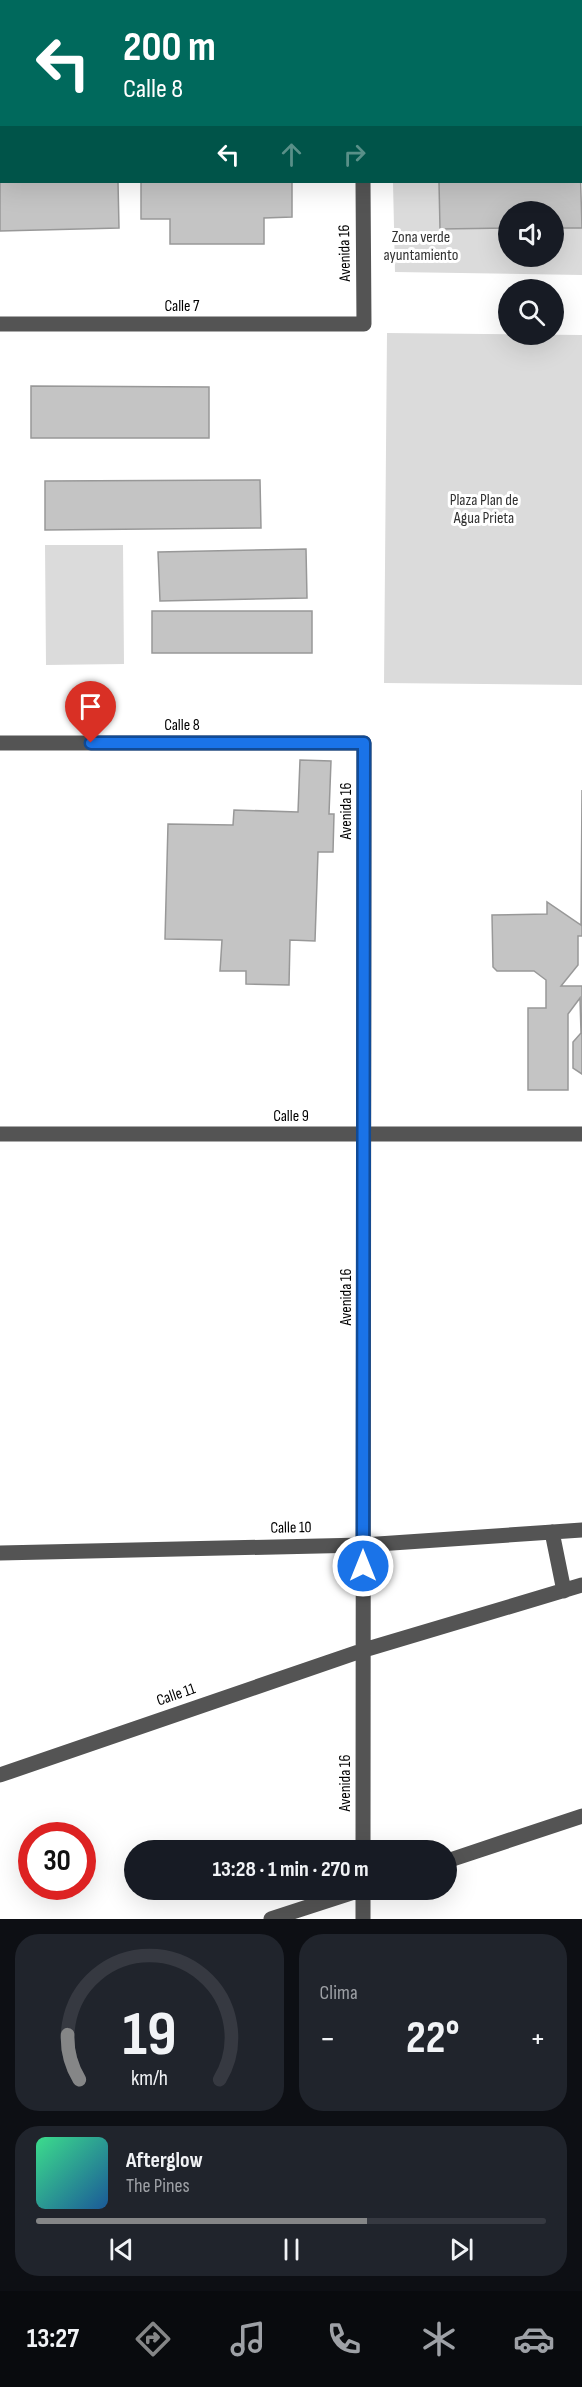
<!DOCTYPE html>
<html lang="es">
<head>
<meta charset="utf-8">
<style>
  :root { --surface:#171b24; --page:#20242c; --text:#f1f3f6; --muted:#9ea1a6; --line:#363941; --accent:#858687 }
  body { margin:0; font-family:"Sofia Sans Condensed",sans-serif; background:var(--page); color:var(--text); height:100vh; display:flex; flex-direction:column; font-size:22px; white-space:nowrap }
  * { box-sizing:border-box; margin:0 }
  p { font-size:20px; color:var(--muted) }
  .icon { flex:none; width:33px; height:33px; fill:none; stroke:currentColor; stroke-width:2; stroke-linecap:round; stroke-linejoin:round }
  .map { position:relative; height:1919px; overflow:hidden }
  .side { display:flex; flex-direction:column; gap:15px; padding:15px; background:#0d0f14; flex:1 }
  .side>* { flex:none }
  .guide { position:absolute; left:0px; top:0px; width:582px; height:183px; box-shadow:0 6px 24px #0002; background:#00695c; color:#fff; overflow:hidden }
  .buttons { position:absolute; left:498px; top:201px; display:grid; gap:12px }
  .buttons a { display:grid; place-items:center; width:66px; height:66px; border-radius:50%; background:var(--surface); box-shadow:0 6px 24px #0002; font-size:30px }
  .speed { position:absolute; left:18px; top:1822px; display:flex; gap:12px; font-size:30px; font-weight:700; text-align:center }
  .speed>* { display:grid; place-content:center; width:78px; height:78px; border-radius:50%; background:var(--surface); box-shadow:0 6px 24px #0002; line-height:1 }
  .speed .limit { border:9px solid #d22; background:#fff; color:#111 }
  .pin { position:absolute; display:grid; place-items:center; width:51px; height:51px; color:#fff; margin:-62px -26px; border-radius:50% 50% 50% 0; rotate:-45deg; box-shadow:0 0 6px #0007 }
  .pin .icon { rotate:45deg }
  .me { position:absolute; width:66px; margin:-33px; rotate:0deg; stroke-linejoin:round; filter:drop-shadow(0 0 4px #0008) }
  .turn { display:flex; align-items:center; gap:21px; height:126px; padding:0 24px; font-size:27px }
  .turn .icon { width:78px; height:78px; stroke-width:2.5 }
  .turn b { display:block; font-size:42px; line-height:51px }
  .lanes { display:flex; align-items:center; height:57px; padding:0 24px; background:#0003; justify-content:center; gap:30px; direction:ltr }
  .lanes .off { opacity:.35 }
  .big { font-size:45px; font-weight:700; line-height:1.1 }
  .side .card { flex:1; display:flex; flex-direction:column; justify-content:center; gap:9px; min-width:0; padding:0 21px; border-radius:24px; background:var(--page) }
  .side .dial { align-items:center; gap:0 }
  .dial svg { height:156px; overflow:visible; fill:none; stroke:var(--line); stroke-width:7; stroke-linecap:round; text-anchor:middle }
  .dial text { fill:var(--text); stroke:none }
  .song { display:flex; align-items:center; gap:18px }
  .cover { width:72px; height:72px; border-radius:9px; background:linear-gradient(135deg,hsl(150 70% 55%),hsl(210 70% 35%)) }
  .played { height:6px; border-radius:3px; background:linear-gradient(90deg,var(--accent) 65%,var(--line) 65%) }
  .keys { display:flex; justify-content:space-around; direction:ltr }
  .heat { display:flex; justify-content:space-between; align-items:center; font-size:33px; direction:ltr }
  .side .tiles { flex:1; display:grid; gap:15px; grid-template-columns:1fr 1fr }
  .card:last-child { grid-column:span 2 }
  .trip { position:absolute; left:124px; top:1840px; width:333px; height:60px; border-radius:30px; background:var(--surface); box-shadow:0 6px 24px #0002; font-weight:700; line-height:60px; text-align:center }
  .dock { display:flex; height:96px; justify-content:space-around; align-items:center; background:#090b0e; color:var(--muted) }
  .dock .icon { width:42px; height:42px }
  .dock .current { color:var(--accent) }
  .dock b { font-size:27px; color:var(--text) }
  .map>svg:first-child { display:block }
  .green { fill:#dbdbdb }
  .building { fill:#c4c4c4; stroke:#989898; stroke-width:1.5 }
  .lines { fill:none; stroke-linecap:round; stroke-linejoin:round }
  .minor { stroke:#545454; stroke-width:15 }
  .route-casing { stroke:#114b97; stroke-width:15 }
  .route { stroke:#1a73e8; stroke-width:10 }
  .labels { text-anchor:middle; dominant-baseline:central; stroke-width:6; stroke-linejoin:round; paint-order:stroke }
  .park-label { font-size:16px; fill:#323232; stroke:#fff }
  .street-label { font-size:16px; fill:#000; stroke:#fff }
</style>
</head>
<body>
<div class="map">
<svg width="582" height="1919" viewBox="0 0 582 1919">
  <rect width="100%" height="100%" fill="#fff"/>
  <path class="green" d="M0 0H177V1L2 2 0 59Z
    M393 182H439L440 229 508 228V256H554V228H582V275L395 272Z
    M387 333 582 335V685L384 683Z
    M45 545H123L124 664 46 665Z"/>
  <path class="building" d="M0 73 2 182H118L119 228 0 231Z
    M580 160 582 228H554V212H508V228L440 229 439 182H580Z
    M141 182H292V217L264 218V244H170V219H141Z
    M31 386 209 387V438H31Z
    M260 480 261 528 45 530V481Z
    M306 549 307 598 160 601 158 552Z
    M152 611H312V653H152Z
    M300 760 331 761 329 814H334L333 852H318L315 941 290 940 289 985 246 984V971H220L222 940 165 939 168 824 233 825 234 810 298 812Z
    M582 790V936H578V965L561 986H582V1074L573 1068V1042L581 1033 580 998 568 1014V1090H528V1008H546V980L534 971H497L493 967 492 915 547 914V902L581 925Z"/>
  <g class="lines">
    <path class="minor" d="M361 0V2
      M580 22H582
      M580 118H582
      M0 324H364L363 182
      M0 743H364L363 1851
      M0 1134H582
      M552 1532 564 1591
      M0 1553 363 1545 582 1530
      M0 1775 364 1650 582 1585
      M447 1861 582 1816
      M363 1890V1919
      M271 1919 360 1890"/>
  </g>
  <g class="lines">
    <defs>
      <path id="route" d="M91 743H364L363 1566"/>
    </defs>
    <use href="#route" class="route-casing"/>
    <use href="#route" class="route"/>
  </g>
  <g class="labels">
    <g class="park-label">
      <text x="421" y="237">Zona verde<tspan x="421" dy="18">ayuntamiento</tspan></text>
      <text x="484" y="500">Plaza Plan de<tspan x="484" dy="18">Agua Prieta</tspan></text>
    </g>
    <g class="street-label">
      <text transform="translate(345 253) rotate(-91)">Avenida 16</text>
      <text x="182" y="306">Calle 7</text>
      <text x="182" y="725">Calle 8</text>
      <text transform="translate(346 811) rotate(-90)">Avenida 16</text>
      <text x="291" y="1116">Calle 9</text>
      <text transform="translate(346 1297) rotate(-90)">Avenida 16</text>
      <text transform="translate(291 1528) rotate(-1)">Calle 10</text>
      <text transform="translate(176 1695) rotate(-19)">Calle 11</text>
      <text transform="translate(345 1783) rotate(-90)">Avenida 16</text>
    </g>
  </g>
</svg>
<div class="buttons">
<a><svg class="icon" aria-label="sound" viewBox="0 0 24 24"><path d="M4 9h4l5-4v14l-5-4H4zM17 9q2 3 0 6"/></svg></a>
<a><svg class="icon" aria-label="search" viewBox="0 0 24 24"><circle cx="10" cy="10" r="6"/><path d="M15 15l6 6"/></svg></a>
</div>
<div class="speed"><div class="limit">30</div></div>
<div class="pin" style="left:91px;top:743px;background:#d93025"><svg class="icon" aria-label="arrive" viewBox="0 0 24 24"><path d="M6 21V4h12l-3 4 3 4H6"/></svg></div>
<svg class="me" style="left:363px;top:1566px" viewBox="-20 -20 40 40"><circle r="17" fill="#1a73e8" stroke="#fff" stroke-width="3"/><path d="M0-11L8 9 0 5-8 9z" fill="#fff"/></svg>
<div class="trip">13:28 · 1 min · 270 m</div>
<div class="guide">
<div class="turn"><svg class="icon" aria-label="left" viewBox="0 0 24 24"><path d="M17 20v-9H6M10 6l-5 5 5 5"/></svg><div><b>200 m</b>Calle 8</div></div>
<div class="lanes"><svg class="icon" aria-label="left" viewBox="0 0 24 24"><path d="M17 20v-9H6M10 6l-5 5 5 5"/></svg><svg class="icon off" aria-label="ahead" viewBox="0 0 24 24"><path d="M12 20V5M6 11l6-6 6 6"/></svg><svg class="icon off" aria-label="right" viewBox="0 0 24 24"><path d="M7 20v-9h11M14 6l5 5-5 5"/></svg></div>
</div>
</div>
<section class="side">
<div class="tiles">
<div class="card dial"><svg viewBox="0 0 100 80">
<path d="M14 69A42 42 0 1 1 86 69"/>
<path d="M14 69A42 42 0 0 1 8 46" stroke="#858687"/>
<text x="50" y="56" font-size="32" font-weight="700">19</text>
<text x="50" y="72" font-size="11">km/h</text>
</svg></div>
<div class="card"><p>Clima</p>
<div class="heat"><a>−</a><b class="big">22°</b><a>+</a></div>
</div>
<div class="card">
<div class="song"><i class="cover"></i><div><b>Afterglow</b><p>The Pines</p></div></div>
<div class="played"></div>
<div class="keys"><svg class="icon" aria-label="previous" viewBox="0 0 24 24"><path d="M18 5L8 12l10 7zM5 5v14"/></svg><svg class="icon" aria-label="pause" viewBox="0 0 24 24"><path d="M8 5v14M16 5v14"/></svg><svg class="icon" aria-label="next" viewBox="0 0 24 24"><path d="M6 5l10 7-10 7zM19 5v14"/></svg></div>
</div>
</div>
</section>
<nav class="dock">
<b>13:27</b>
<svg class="icon current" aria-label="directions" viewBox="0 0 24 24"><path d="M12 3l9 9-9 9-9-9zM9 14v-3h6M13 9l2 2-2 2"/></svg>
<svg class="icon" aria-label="music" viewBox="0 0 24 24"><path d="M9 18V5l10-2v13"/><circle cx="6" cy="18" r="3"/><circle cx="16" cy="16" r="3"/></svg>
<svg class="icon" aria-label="phone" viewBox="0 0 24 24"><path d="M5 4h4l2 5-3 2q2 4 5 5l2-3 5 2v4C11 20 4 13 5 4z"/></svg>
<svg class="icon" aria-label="climate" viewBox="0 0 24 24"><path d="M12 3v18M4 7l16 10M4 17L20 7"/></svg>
<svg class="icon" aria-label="car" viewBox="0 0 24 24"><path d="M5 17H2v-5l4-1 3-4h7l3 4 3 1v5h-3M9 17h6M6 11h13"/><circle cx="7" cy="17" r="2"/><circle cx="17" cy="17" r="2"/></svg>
</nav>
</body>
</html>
